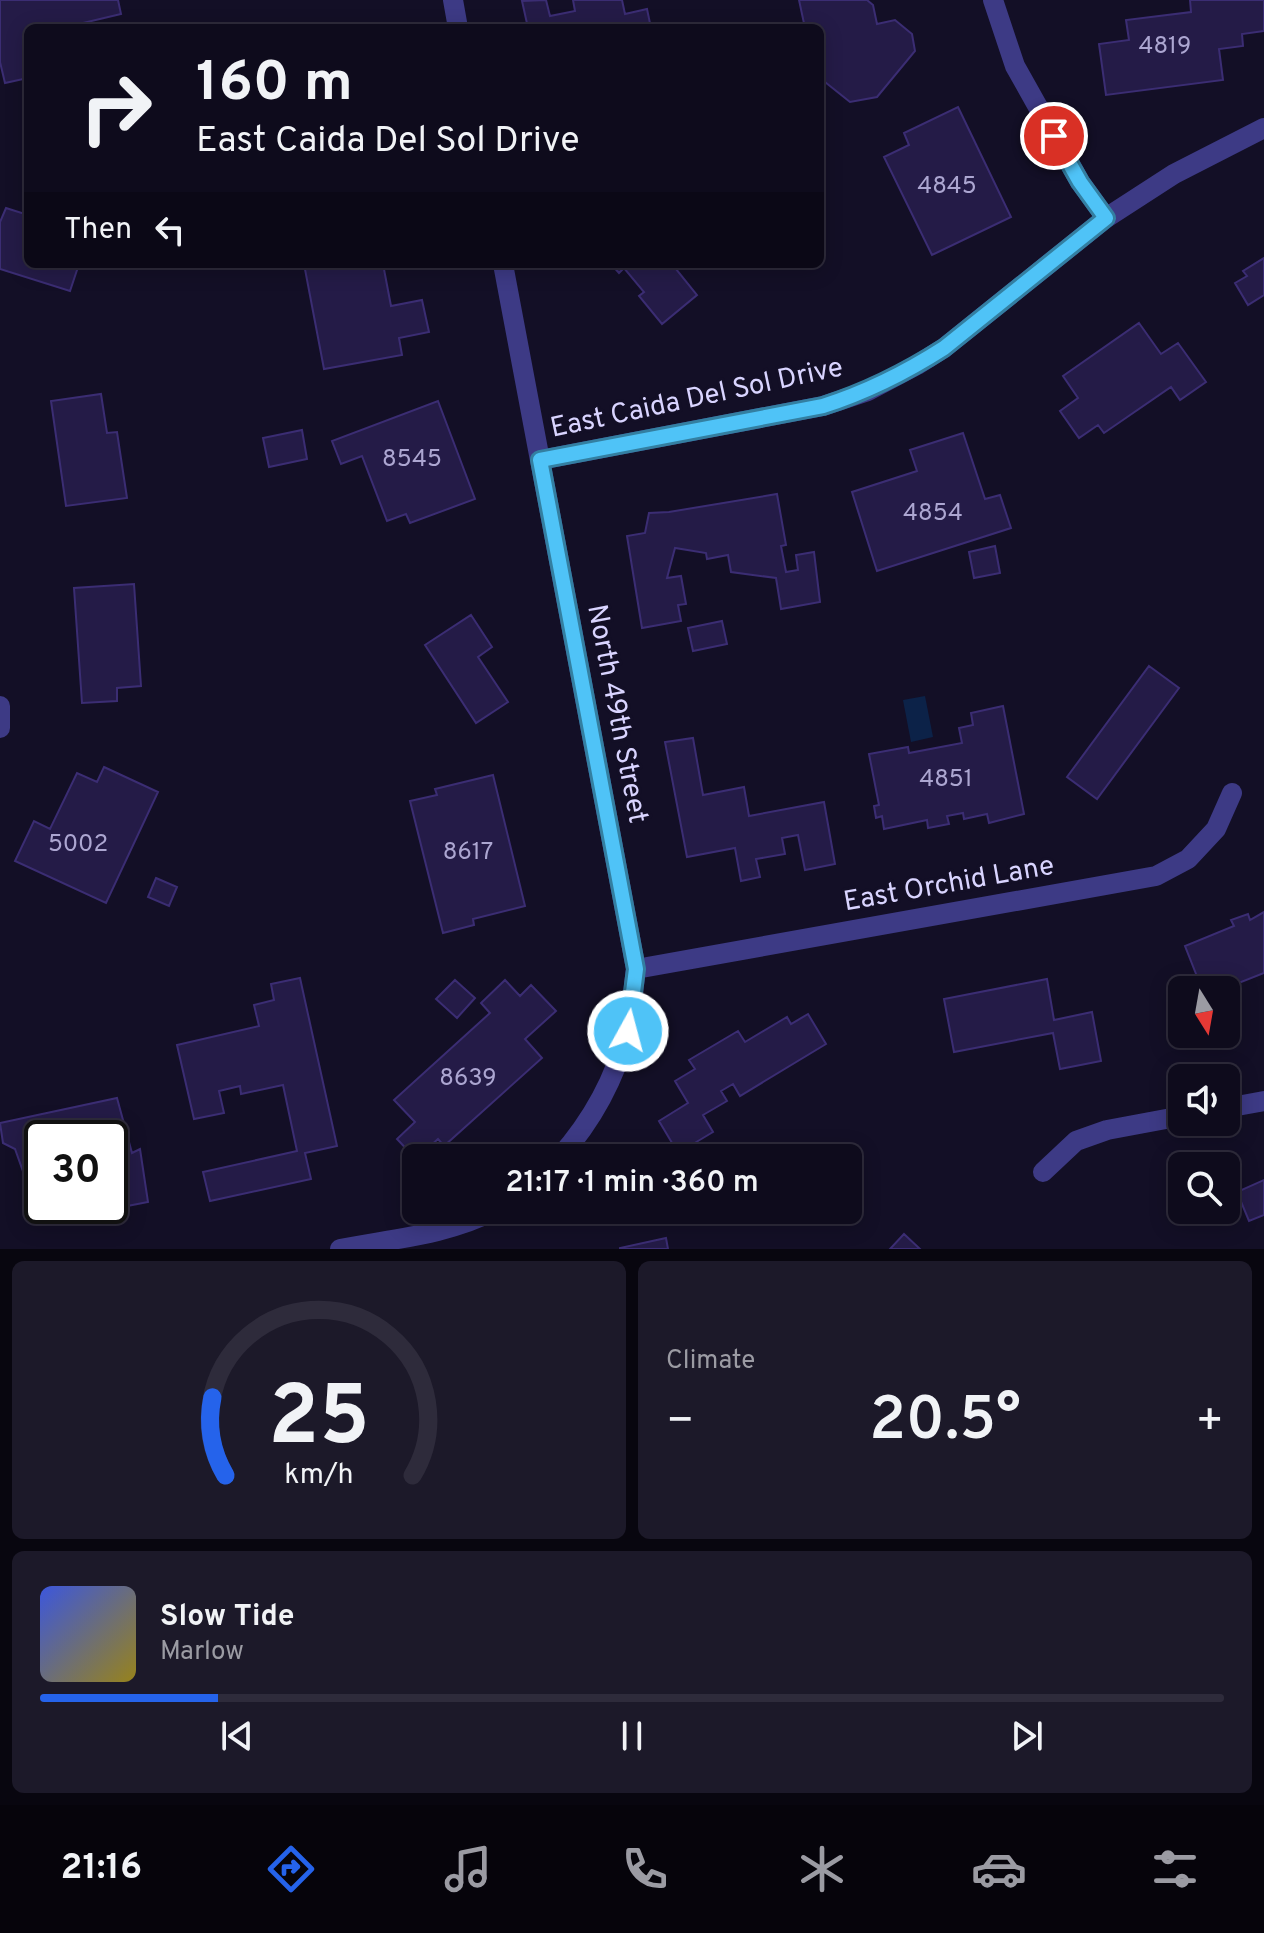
<!DOCTYPE html>
<html lang="en">
<head>
<meta charset="utf-8">
<style>
  :root { --surface:#0e0b1c; --page:#1c1929; --text:#f1f3f6; --muted:#9b9ba3; --line:#2e2b3b; --accent:#2563eb }
  body { margin:0; font-family:Overpass,sans-serif; background:var(--page); color:var(--text); height:100vh; display:flex; flex-direction:column; font-size:30px; white-space:nowrap }
  * { box-sizing:border-box; margin:0 }
  p { font-size:26px; color:var(--muted) }
  .icon { flex:none; width:44px; height:44px; fill:none; stroke:currentColor; stroke-width:2; stroke-linecap:round; stroke-linejoin:round }
  .map { position:relative; height:1249px; overflow:hidden }
  .details { display:flex; flex-direction:column; gap:12px; padding:12px; background:#08060f; flex:1 }
  .details>* { flex:none }
  .guide { position:absolute; left:24px; top:24px; width:800px; height:244px; border-radius:12px; box-shadow:0 4px 20px #0003,0 0 0 2px var(--line); background:#0e0b1c; color:var(--text); overflow:hidden }
  .needle { width:52px; rotate:169deg }
  .tools { position:absolute; left:1168px; top:976px; display:grid; gap:16px }
  .tools a { display:grid; place-items:center; width:72px; height:72px; border-radius:12px; background:var(--surface); box-shadow:0 4px 20px #0003,0 0 0 2px var(--line); font-size:40px }
  .speed { position:absolute; left:24px; top:1120px; display:flex; gap:16px; font-size:40px; font-weight:700; text-align:center }
  .speed>* { display:grid; place-content:center; width:104px; height:104px; border-radius:50%; background:var(--surface); box-shadow:0 4px 20px #0003,0 0 0 2px var(--line); line-height:1 }
  .speed .limit { border:4px solid #111; border-radius:12px; background:#fff; color:#111 }
  .pin { position:absolute; display:grid; place-items:center; width:68px; height:68px; color:#fff; margin:-34px; border:4px solid #fff; border-radius:50%; box-shadow:0 2px 8px #0007 }
  .me { position:absolute; width:88px; margin:-44px; rotate:7deg; stroke-linejoin:round; filter:drop-shadow(0 0 6px #0008) }
  .turn { display:flex; align-items:center; gap:28px; height:168px; padding:0 40px; font-size:36px }
  .turn .icon { width:104px; height:104px; stroke-width:2.5 }
  .turn b { display:block; font-size:56px; line-height:68px }
  .then { display:flex; align-items:center; height:76px; padding:0 40px; background:#0003; gap:16px; font-size:30px }
  .big { font-size:60px; font-weight:600; line-height:1.1 }
  .details .tile { flex:1; display:flex; flex-direction:column; justify-content:center; gap:12px; min-width:0; padding:0 28px; border-radius:12px; background:var(--page) }
  .details .dial { align-items:center; gap:0 }
  .dial svg { height:208px; overflow:visible; fill:none; stroke:var(--line); stroke-width:7; stroke-linecap:round; text-anchor:middle }
  .dial text { fill:var(--text); stroke:none }
  .song { display:flex; align-items:center; gap:24px }
  .cover { width:96px; height:96px; border-radius:12px; background:linear-gradient(135deg,hsl(230 70% 55%),hsl(50 70% 35%)) }
  .played { height:8px; border-radius:4px; background:linear-gradient(90deg,var(--accent) 15%,var(--line) 15%) }
  .keys { display:flex; justify-content:space-around; direction:ltr }
  .heat { display:flex; justify-content:space-between; align-items:center; font-size:44px; direction:ltr }
  .details .tiles { flex:1; display:grid; gap:12px; grid-template-columns:1fr 1fr }
  .tile:last-child { grid-column:span 2 }
  .trip { position:absolute; left:402px; top:1144px; width:460px; height:80px; border-radius:12px; background:var(--surface); box-shadow:0 4px 20px #0003,0 0 0 2px var(--line); font-weight:600; line-height:80px; text-align:center }
  .tabs { display:flex; height:128px; justify-content:space-around; align-items:center; background:#06040b; color:var(--muted) }
  .tabs .icon { width:56px; height:56px }
  .tabs .active { color:var(--accent) }
  .tabs b { font-size:36px; color:var(--text) }
  .map>svg:first-child { display:block }
  .water { fill:#0c2248 }
  .building { fill:#241b47; stroke:#3b2d73; stroke-width:2 }
  .lines { fill:none; stroke-linecap:round; stroke-linejoin:round }
  .minor { stroke:#3d3a85; stroke-width:20 }
  .route-casing { stroke:#337fa1; stroke-width:20 }
  .route { stroke:#4fc3f7; stroke-width:14 }
  .labels { text-anchor:middle; dominant-baseline:central; stroke-width:6; stroke-linejoin:round; paint-order:stroke }
  .number-label { font-size:24px; fill:#aca6d1 }
  .street-label { font-size:28px; fill:#d9d4ff; stroke:#130f26 }
</style>
</head>
<body>
<div class="map">
<svg width="1264" height="1249" viewBox="0 0 1264 1249">
  <rect width="100%" height="100%" fill="#130f26"/>
  <path class="water" d="M925 696 933 737 911 742 903 700Z"/>
  <path class="building" d="M0 0H118L121 14 62 28H28V78L5 83 0 62Z
    M546 0 550 16 575 11 573 0H622L625 14 647 9 651 28H528L522 1Z
    M799 0H867L873 5 877 24 895 20 912 34 915 51 877 97 850 102 820 78V28H805Z
    M1190 0H1264V31L1242 34 1243 46 1219 49 1223 80 1106 95 1099 44 1129 40 1126 20 1191 12Z
    M958 107 1011 217 932 255 884 157 909 145 904 133Z
    M6 208 28 215V264H79L70 291 0 269V222Z
    M1264 258V295L1248 305 1235 283 1247 276 1243 271Z
    M304 264H383L391 306 422 300 429 332 399 338 402 355 324 369Z
    M611 264H672L697 295 662 324 639 296 644 292 624 268 619 273Z
    M1139 323 1161 354 1178 343 1206 382 1180 400 1171 387 1104 433 1098 425 1079 438 1060 411 1078 398 1063 376Z
    M101 394 107 433 117 432 127 498 66 506 51 401Z
    M438 401 475 499 410 523 406 514 387 521 362 456 341 464 332 441Z
    M302 430 307 459 269 467 263 438Z
    M963 433 985 499 1000 495 1011 528 877 571 852 492 917 471 910 450Z
    M777 494 786 545 781 546 786 572 798 570 796 555 814 552 820 602 781 609 776 578 731 572 728 555 707 559 706 553 675 548 667 578 681 576 686 604 678 605 681 621 642 628 627 536 645 533 649 513 669 512Z
    M995 546 1000 573 974 578 969 552Z
    M134 584 141 686 117 688V701L82 703 74 588Z
    M471 615 492 647 478 657 508 702 476 723 425 645Z
    M722 621 727 644 693 651 688 628Z
    M1149 666 1179 688 1097 799 1067 777Z
    M1003 706 1024 814 989 823 987 814 964 819 963 813 947 816 949 824 928 828 927 820 884 829 882 816 876 818 874 806 879 805 869 754 908 747 909 753 962 743 959 728 973 725 971 713Z
    M693 738 703 795 744 787 749 816 824 802 835 864 805 870 798 835 782 838 785 854 756 859 760 877 741 881 735 848 687 857 665 742Z
    M104 767 158 792 106 903 15 861 34 821 50 829 77 773 97 782Z
    M493 775 525 906 473 919 474 925 443 933 410 801 437 795 435 789Z
    M156 878 177 887 169 906 148 897Z
    M1264 912V973L1221 990H1218L1213 978 1200 984 1185 946 1234 926 1231 920 1248 914 1250 920Z
    M300 978 337 1146 305 1153 311 1179 210 1201 203 1172 297 1151 283 1085 241 1094 240 1086 219 1091 224 1113 194 1119 177 1045 259 1026 254 1005 274 1000 271 984Z
    M1047 979 1054 1020 1092 1012 1101 1061 1060 1069 1053 1033 954 1052 944 999Z
    M455 980 475 998 457 1018 436 999Z
    M505 980 520 996 531 985 556 1011 525 1039 542 1058 444 1146 438 1139 416 1159 397 1139 415 1122 394 1100 490 1013 481 1003Z
    M808 1014 826 1044 740 1096 733 1084 721 1091 727 1101 703 1115 713 1132 678 1153 659 1121 688 1103 675 1081 695 1069 689 1060 738 1031 745 1042 787 1017 791 1024Z
    M117 1098 132 1153 140 1149 148 1202 117 1208 114 1194H110V1138H42V1188L30 1191 15 1149 3 1143 0 1123Z
    M1264 1180V1215L1249 1221 1237 1192Z
    M904 1234 920 1249H890Z
    M666 1238 668 1249H620V1248Z"/>
  <g class="lines">
    <path class="minor" d="M453 0 458 28
      M993 0 1015 66 1080 182 1106 218
      M503 264 636 969C633 990 632 1012 627 1032 615 1079 591 1122 559 1158
      M540 460 823 406 868 391 917 365 944 348 1106 218 1174 174 1264 128
      M0 706V728
      M636 969 1156 876 1188 859 1216 829 1232 793
      M1226 1108 1264 1101
      M1043 1172 1076 1141 1107 1130 1182 1116
      M340 1249C391 1239 448 1235 495 1210"/>
  </g>
  <g class="lines">
    <defs>
      <path id="route" d="M628 1031 636 969 540 460 823 406C867 392 905 373 944 348L1106 218 1080 182 1054 136"/>
    </defs>
    <use href="#route" class="route-casing"/>
    <use href="#route" class="route"/>
  </g>
  <g class="labels">
    <g class="number-label">
      <text x="1165" y="47">4819</text>
      <text x="947" y="187">4845</text>
      <text x="412" y="460">8545</text>
      <text x="933" y="514">4854</text>
      <text x="946" y="780">4851</text>
      <text x="78" y="845">5002</text>
      <text x="468" y="853">8617</text>
      <text x="468" y="1079">8639</text>
    </g>
    <g class="street-label">
      <text transform="translate(697 399) rotate(-12)">East Caida Del Sol Drive</text>
      <text transform="translate(616 714) rotate(79)">North 49th Street</text>
      <text transform="translate(949 885) rotate(-10)">East Orchid Lane</text>
    </g>
  </g>
</svg>
<div class="tools">
<a><svg class="needle" viewBox="-14 -14 28 28"><path d="M0-13l5 13h-10z" fill="#e53935"/><path d="M0 13l5-13h-10z" fill="#9b9ba3"/></svg></a>
<a><svg class="icon" aria-label="sound" viewBox="0 0 24 24"><path d="M4 9h4l5-4v14l-5-4H4zM17 9q2 3 0 6"/></svg></a>
<a><svg class="icon" aria-label="search" viewBox="0 0 24 24"><circle cx="10" cy="10" r="6"/><path d="M15 15l6 6"/></svg></a>
</div>
<div class="speed"><div class="limit">30</div></div>
<div class="pin" style="left:1054px;top:136px;background:#d93025"><svg class="icon" aria-label="arrive" viewBox="0 0 24 24"><path d="M6 21V4h12l-3 4 3 4H6"/></svg></div>
<svg class="me" style="left:628px;top:1031px" viewBox="-20 -20 40 40"><circle r="17" fill="#4fc3f7" stroke="#fff" stroke-width="3"/><path d="M0-11L8 9 0 5-8 9z" fill="#fff"/></svg>
<div class="trip">21:17 · 1 min · 360 m</div>
<div class="guide">
<div class="turn"><svg class="icon" aria-label="right" viewBox="0 0 24 24"><path d="M7 20v-9h11M14 6l5 5-5 5"/></svg><div><b>160 m</b>East Caida Del Sol Drive</div></div>
<div class="then">Then<svg class="icon" aria-label="left" viewBox="0 0 24 24"><path d="M17 20v-9H6M10 6l-5 5 5 5"/></svg></div>
</div>
</div>
<section class="details">
<div class="tiles">
<div class="tile dial"><svg viewBox="0 0 100 80">
<path d="M14 69A42 42 0 1 1 86 69"/>
<path d="M14 69A42 42 0 0 1 9 39" stroke="#2563eb"/>
<text x="50" y="56" font-size="32" font-weight="700">25</text>
<text x="50" y="72" font-size="11">km/h</text>
</svg></div>
<div class="tile"><p>Climate</p>
<div class="heat"><a>−</a><b class="big">20.5°</b><a>+</a></div>
</div>
<div class="tile">
<div class="song"><i class="cover"></i><div><b>Slow Tide</b><p>Marlow</p></div></div>
<div class="played"></div>
<div class="keys"><svg class="icon" aria-label="previous" viewBox="0 0 24 24"><path d="M18 5L8 12l10 7zM5 5v14"/></svg><svg class="icon" aria-label="pause" viewBox="0 0 24 24"><path d="M8 5v14M16 5v14"/></svg><svg class="icon" aria-label="next" viewBox="0 0 24 24"><path d="M6 5l10 7-10 7zM19 5v14"/></svg></div>
</div>
</div>
</section>
<nav class="tabs">
<b>21:16</b>
<svg class="icon active" aria-label="directions" viewBox="0 0 24 24"><path d="M12 3l9 9-9 9-9-9zM9 14v-3h6M13 9l2 2-2 2"/></svg>
<svg class="icon" aria-label="music" viewBox="0 0 24 24"><path d="M9 18V5l10-2v13"/><circle cx="6" cy="18" r="3"/><circle cx="16" cy="16" r="3"/></svg>
<svg class="icon" aria-label="phone" viewBox="0 0 24 24"><path d="M5 4h4l2 5-3 2q2 4 5 5l2-3 5 2v4C11 20 4 13 5 4z"/></svg>
<svg class="icon" aria-label="climate" viewBox="0 0 24 24"><path d="M12 3v18M4 7l16 10M4 17L20 7"/></svg>
<svg class="icon" aria-label="car" viewBox="0 0 24 24"><path d="M5 17H2v-5l4-1 3-4h7l3 4 3 1v5h-3M9 17h6M6 11h13"/><circle cx="7" cy="17" r="2"/><circle cx="17" cy="17" r="2"/></svg>
<svg class="icon" aria-label="filters" viewBox="0 0 24 24"><path d="M4 7h16M4 17h16"/><circle cx="9" cy="7" r="2"/><circle cx="15" cy="17" r="2"/></svg>
</nav>
</body>
</html>
